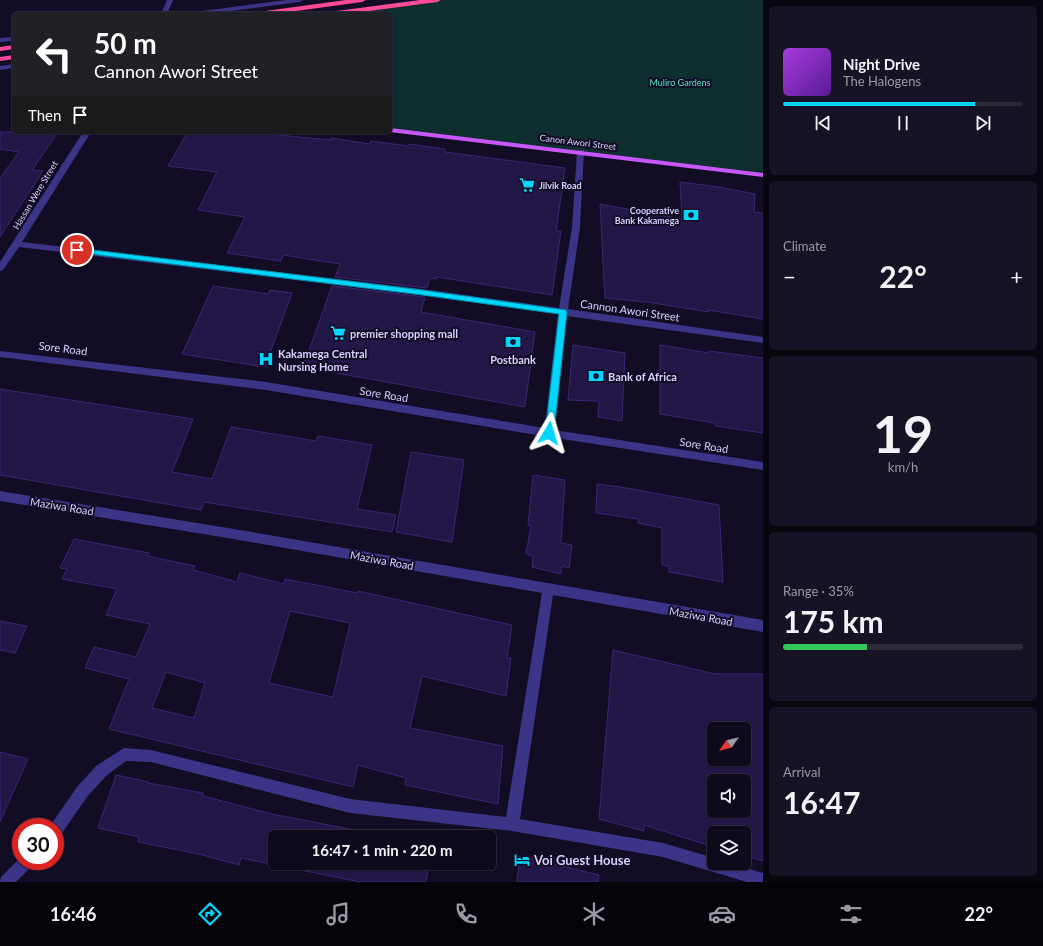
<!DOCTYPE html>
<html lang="en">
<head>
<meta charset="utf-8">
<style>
  :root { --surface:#0e0a1c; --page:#171325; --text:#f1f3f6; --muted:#9b9aa3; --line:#2e2b3b; --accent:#00d5fb }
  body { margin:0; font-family:Lato,sans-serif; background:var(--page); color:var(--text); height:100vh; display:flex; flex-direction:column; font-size:15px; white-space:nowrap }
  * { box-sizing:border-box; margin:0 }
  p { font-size:13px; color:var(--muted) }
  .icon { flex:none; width:22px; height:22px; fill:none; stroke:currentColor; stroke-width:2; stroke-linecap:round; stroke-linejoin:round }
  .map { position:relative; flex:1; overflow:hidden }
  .side { display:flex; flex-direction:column; gap:6px; padding:6px; background:#08060f; width:280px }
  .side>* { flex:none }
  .guide { position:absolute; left:12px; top:12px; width:380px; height:122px; border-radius:6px; box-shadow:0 1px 3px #0004,0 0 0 1px var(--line); background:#202124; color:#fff; overflow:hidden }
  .needle { width:26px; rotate:236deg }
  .controls { position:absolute; left:707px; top:722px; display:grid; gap:8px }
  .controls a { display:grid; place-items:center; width:44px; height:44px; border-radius:6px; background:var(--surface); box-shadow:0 1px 3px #0004,0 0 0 1px var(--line); font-size:20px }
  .speed { position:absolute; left:12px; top:818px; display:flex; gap:8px; font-size:20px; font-weight:700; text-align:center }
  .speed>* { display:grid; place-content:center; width:52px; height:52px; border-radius:50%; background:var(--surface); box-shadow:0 1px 3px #0004,0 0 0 1px var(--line); line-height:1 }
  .speed .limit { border:6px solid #d22; background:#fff; color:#111 }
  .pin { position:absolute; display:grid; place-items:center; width:34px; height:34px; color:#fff; margin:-17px; border:2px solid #fff; border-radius:50%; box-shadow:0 1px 4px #0007 }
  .me { position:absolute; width:44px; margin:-22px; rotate:7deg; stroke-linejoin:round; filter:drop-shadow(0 0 3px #0008) }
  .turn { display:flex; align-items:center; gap:14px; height:84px; padding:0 16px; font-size:18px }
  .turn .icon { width:52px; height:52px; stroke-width:2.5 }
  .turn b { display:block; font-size:28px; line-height:34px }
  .then { display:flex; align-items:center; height:38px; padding:0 16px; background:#0003; gap:8px; font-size:15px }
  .big { font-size:30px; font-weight:700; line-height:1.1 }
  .side .card { flex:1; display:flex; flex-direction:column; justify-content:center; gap:6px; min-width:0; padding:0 14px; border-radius:6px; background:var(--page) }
  .side .dial { align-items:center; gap:0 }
  .dial b { font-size:52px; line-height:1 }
  .song { display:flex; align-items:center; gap:12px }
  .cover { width:48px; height:48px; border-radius:6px; background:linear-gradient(135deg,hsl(280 70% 55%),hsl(270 70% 35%)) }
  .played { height:4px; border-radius:2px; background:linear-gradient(90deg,var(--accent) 80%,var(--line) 80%) }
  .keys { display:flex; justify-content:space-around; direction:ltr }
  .heat { display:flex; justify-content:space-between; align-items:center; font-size:22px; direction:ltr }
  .charge { height:6px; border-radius:3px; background:linear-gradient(90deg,#34c759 35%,var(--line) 0) }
  .trip { position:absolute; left:268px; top:830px; width:228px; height:40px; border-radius:6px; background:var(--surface); box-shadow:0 1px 3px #0004,0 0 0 1px var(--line); font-weight:700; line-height:40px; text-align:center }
  .tab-bar { display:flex; height:64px; justify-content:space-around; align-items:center; background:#06040b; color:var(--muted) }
  .tab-bar .icon { width:28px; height:28px }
  .tab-bar .selected { color:var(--accent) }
  .tab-bar b { font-size:18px; color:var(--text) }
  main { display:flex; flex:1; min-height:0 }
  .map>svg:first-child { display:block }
  .green { fill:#0f2f2f }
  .building { fill:#231747; stroke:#3b2775; fill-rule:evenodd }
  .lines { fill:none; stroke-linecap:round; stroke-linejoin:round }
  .lane { fill:#3b3487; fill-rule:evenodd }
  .street { fill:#3b3487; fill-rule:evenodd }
  .primary { fill:#c957ff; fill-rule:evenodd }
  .highway { fill:#ff4b98; fill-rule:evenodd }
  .route { fill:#00d5fb; stroke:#008aa3 }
  .labels { text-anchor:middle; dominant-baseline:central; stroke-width:4; stroke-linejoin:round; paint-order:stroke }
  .far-park-label { font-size:9px; fill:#53e8cb; stroke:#120d25 }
  .far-street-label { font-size:9px; fill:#d8d0ff; stroke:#120d25 }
  .far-poi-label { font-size:9px; font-weight:bold; fill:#d8d0ff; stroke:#120d25; text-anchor:start }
  .street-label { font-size:11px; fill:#d8d0ff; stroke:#120d25 }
  .poi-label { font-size:11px; font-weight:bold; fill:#d8d0ff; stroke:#120d25; text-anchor:start }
  .near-poi-label { font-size:13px; font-weight:bold; fill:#d8d0ff; stroke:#120d25; text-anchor:start }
</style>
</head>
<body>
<main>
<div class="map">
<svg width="763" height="882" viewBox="0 0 763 882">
  <rect width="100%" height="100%" fill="#120d25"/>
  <path class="green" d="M442 0H763V175L390 131V14H331Z"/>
  <path class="building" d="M0 132H58L32 170 43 171 0 237V178L19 152 0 149Z
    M188 132H249L330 140 331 138 370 144 371 141 408 146 409 144 445 149V152L565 168 556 231H561L552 295 437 277 436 279 430 278 427 288 335 277 340 264 283 255 281 261 227 253 245 217 198 210 217 172 168 166Z
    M680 182 719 187 755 194 754 212 763 213V319L708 310 709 312 647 302 605 298 600 204 682 219Z
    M213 286 269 294 270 290 292 293 265 367 182 354Z
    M332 286 425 297 421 312 535 332 525 407 303 367Z
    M573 345 625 353 622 421 598 417 599 401 568 400Z
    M660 345 709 353V351L763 358V433L715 426V423L660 414Z
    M0 389 193 419 172 472 212 479 231 427 316 441 318 436 372 445 357 509 396 515 392 532 204 502 201 510 0 475Z
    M411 452 464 460 452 542 396 532Z
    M533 475 565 480 561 543 572 545 569 568 562 566 561 574 532 567 533 556 526 554 531 526 528 525Z
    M597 484 621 487 719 505 723 582 669 572V566L662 565V528L638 523V519L596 513Z
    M74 539 149 553 147 556 195 566 193 570 237 582 240 573 284 584 285 579 357 593 358 591 512 625 507 658H511L506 696 422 676 410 728 503 746 498 804 405 785 406 778 358 765 353 787 109 729 129 679 85 668 94 647 136 657 150 624 106 615 117 589 62 579 67 569 60 568ZM290 611 350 623 333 697 269 683ZM166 672 205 683 194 718 152 708Z
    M0 621 27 626 15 653 0 650Z
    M613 650 715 674H763V861L744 855V833H714V847L644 825V831L599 819ZM714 729H744V759H714ZM714 781H744V811H714Z
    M0 752 28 759 0 822Z
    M116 775 149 782 148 783 203 793V796L272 814 390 837H275V863H429L426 882H360L241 858 239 865 199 854 138 842 139 837 98 828Z
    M520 856 599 875 598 882H517Z"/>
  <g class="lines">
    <path class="lane" d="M167 0H173L167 14H161Z"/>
    <path class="street" d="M286 0H303L300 2 208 14H191L194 12Z
      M371 7 373 8V10L359 14H349Z
      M14 37V41L0 42V38Z
      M14 64V68L0 70V66Z
      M83 132H91L22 242 422 289 559 308 572 227 577 152 578 150H584L580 227 568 309 763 337V343L567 316 554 430 763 462V470L549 437 266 390 0 357V351L266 382 545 428 558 314 422 295 19 247 3 270 0 271V262Z
      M0 491 228 528 763 620V632L553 595 520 819 663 843 714 858V863H729L763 873V882H747L663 857 512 831 350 813 151 762 126 761 106 776 87 797 60 836 55 838V827L50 826 77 787 96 766 124 748 151 750 350 799 506 817 542 593 228 538 0 501Z
      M21 857V861H34L32 866 16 882H0L1 877Z"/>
    <path class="primary" d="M390 128 763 173V177L390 132Z"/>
    <path class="highway" d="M346 0H366L362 2 274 14H254L258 12Z
      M420 0H441L437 2 346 14H325L329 12Z
      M14 45V49L0 51V47Z
      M14 55V59L0 61V57Z"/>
  </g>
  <path class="route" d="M77 248 422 290 566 310 567 312 554 433 549 437 545 433 559 314 422 295 74 252 73 250Z"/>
  <defs>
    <symbol id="supermarket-bare" viewBox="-9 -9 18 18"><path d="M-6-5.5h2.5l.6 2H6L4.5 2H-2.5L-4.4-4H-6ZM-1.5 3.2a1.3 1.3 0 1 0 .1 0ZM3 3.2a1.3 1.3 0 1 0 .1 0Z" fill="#00d5fb" stroke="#120d25" stroke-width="2.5" paint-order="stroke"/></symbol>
    <symbol id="bank-bare" viewBox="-9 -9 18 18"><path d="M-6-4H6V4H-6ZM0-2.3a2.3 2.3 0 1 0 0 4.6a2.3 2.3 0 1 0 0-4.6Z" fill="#00d5fb" stroke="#120d25" stroke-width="2.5" paint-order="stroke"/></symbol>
    <symbol id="hospital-bare" viewBox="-9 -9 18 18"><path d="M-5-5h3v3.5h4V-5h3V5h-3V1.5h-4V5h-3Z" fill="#00d5fb" stroke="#120d25" stroke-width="2.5" paint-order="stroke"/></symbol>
    <symbol id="hotel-bare" viewBox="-9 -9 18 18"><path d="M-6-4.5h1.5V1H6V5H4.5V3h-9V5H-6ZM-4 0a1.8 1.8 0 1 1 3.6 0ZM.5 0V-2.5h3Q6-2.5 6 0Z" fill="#00d5fb" stroke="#120d25" stroke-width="2.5" paint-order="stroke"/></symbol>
  </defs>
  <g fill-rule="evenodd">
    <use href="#supermarket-bare" x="516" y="174" width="22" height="22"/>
    <use href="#bank-bare" x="680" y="204" width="22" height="22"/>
    <use href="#supermarket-bare" x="327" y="322" width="22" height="22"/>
    <use href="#bank-bare" x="502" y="331" width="22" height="22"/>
    <use href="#hospital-bare" x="255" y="348" width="22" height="22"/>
    <use href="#bank-bare" x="585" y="365" width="22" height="22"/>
    <use href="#hotel-bare" x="511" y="849" width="22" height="22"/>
  </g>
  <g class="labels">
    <g class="far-park-label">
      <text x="680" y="82">Muliro Gardens</text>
    </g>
    <g class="far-street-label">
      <text transform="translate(578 142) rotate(7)">Canon Awori Street</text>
      <text transform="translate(35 195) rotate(-59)">Hassan Were Street</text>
    </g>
    <g class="far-poi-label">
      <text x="539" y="185">Jilvik Road</text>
      <text x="679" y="210" text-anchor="end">Cooperative<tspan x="679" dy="10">Bank Kakamega</tspan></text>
    </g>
    <g class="street-label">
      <text transform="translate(630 310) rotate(8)">Cannon Awori Street</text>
      <text transform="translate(63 348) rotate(7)">Sore Road</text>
      <text transform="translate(384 394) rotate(9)">Sore Road</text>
      <text transform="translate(704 445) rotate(9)">Sore Road</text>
      <text transform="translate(62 506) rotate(9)">Maziwa Road</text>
      <text transform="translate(382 560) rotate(10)">Maziwa Road</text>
      <text transform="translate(701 616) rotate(10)">Maziwa Road</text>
    </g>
    <g class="poi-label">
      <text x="350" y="333">premier shopping mall</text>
      <text x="278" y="353">Kakamega Central<tspan x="278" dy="13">Nursing Home</tspan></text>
      <text x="513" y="359" text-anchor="middle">Postbank</text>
      <text x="608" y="376">Bank of Africa</text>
    </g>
    <g class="near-poi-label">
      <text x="534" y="860">Voi Guest House</text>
    </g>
  </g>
</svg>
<div class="controls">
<a><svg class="needle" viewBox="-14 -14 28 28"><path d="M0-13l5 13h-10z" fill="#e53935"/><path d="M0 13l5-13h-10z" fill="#9b9aa3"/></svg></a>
<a><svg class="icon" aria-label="sound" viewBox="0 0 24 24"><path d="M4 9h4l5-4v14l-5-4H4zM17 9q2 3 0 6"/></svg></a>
<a><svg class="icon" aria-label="layers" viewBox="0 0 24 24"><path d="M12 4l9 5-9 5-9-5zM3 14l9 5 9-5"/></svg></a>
</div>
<div class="speed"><div class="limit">30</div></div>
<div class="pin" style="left:77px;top:250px;background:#d93025"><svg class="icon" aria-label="arrive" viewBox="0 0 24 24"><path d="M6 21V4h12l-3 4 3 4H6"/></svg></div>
<svg class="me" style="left:549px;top:433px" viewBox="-20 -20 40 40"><path d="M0-17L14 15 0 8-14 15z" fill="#00d5fb" stroke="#fff" stroke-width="4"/></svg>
<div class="trip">16:47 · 1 min · 220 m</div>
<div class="guide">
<div class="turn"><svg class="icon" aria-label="left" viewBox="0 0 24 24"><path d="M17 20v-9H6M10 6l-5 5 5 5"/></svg><div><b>50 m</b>Cannon Awori Street</div></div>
<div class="then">Then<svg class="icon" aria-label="arrive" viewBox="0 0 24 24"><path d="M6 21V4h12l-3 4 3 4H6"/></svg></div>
</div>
</div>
<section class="side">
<div class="card">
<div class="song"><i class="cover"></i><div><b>Night Drive</b><p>The Halogens</p></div></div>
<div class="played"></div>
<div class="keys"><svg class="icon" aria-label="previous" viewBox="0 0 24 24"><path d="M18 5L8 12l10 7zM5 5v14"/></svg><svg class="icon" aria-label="pause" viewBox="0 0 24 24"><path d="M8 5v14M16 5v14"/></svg><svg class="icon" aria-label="next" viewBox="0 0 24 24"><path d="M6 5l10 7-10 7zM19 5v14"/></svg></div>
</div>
<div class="card"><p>Climate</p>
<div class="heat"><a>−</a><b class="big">22°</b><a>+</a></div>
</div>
<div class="card dial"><b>19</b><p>km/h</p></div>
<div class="card"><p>Range · 35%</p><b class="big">175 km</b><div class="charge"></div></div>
<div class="card"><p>Arrival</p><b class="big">16:47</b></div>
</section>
</main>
<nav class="tab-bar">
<b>16:46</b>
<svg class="icon selected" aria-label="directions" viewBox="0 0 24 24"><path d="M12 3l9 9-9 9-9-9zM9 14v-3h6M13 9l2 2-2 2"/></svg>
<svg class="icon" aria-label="music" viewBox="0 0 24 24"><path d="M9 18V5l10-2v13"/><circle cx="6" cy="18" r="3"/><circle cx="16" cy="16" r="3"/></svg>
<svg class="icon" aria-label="phone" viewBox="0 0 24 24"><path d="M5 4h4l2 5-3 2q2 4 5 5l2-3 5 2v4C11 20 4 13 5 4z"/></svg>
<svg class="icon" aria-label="climate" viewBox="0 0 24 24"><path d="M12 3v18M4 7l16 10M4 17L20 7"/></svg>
<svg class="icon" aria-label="car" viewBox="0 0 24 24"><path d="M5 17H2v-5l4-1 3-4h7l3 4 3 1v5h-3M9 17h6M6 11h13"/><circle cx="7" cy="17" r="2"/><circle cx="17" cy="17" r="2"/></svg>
<svg class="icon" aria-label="filters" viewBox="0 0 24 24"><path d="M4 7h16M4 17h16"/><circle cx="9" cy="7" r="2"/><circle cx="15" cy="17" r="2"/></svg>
<b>22°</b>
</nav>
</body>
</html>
